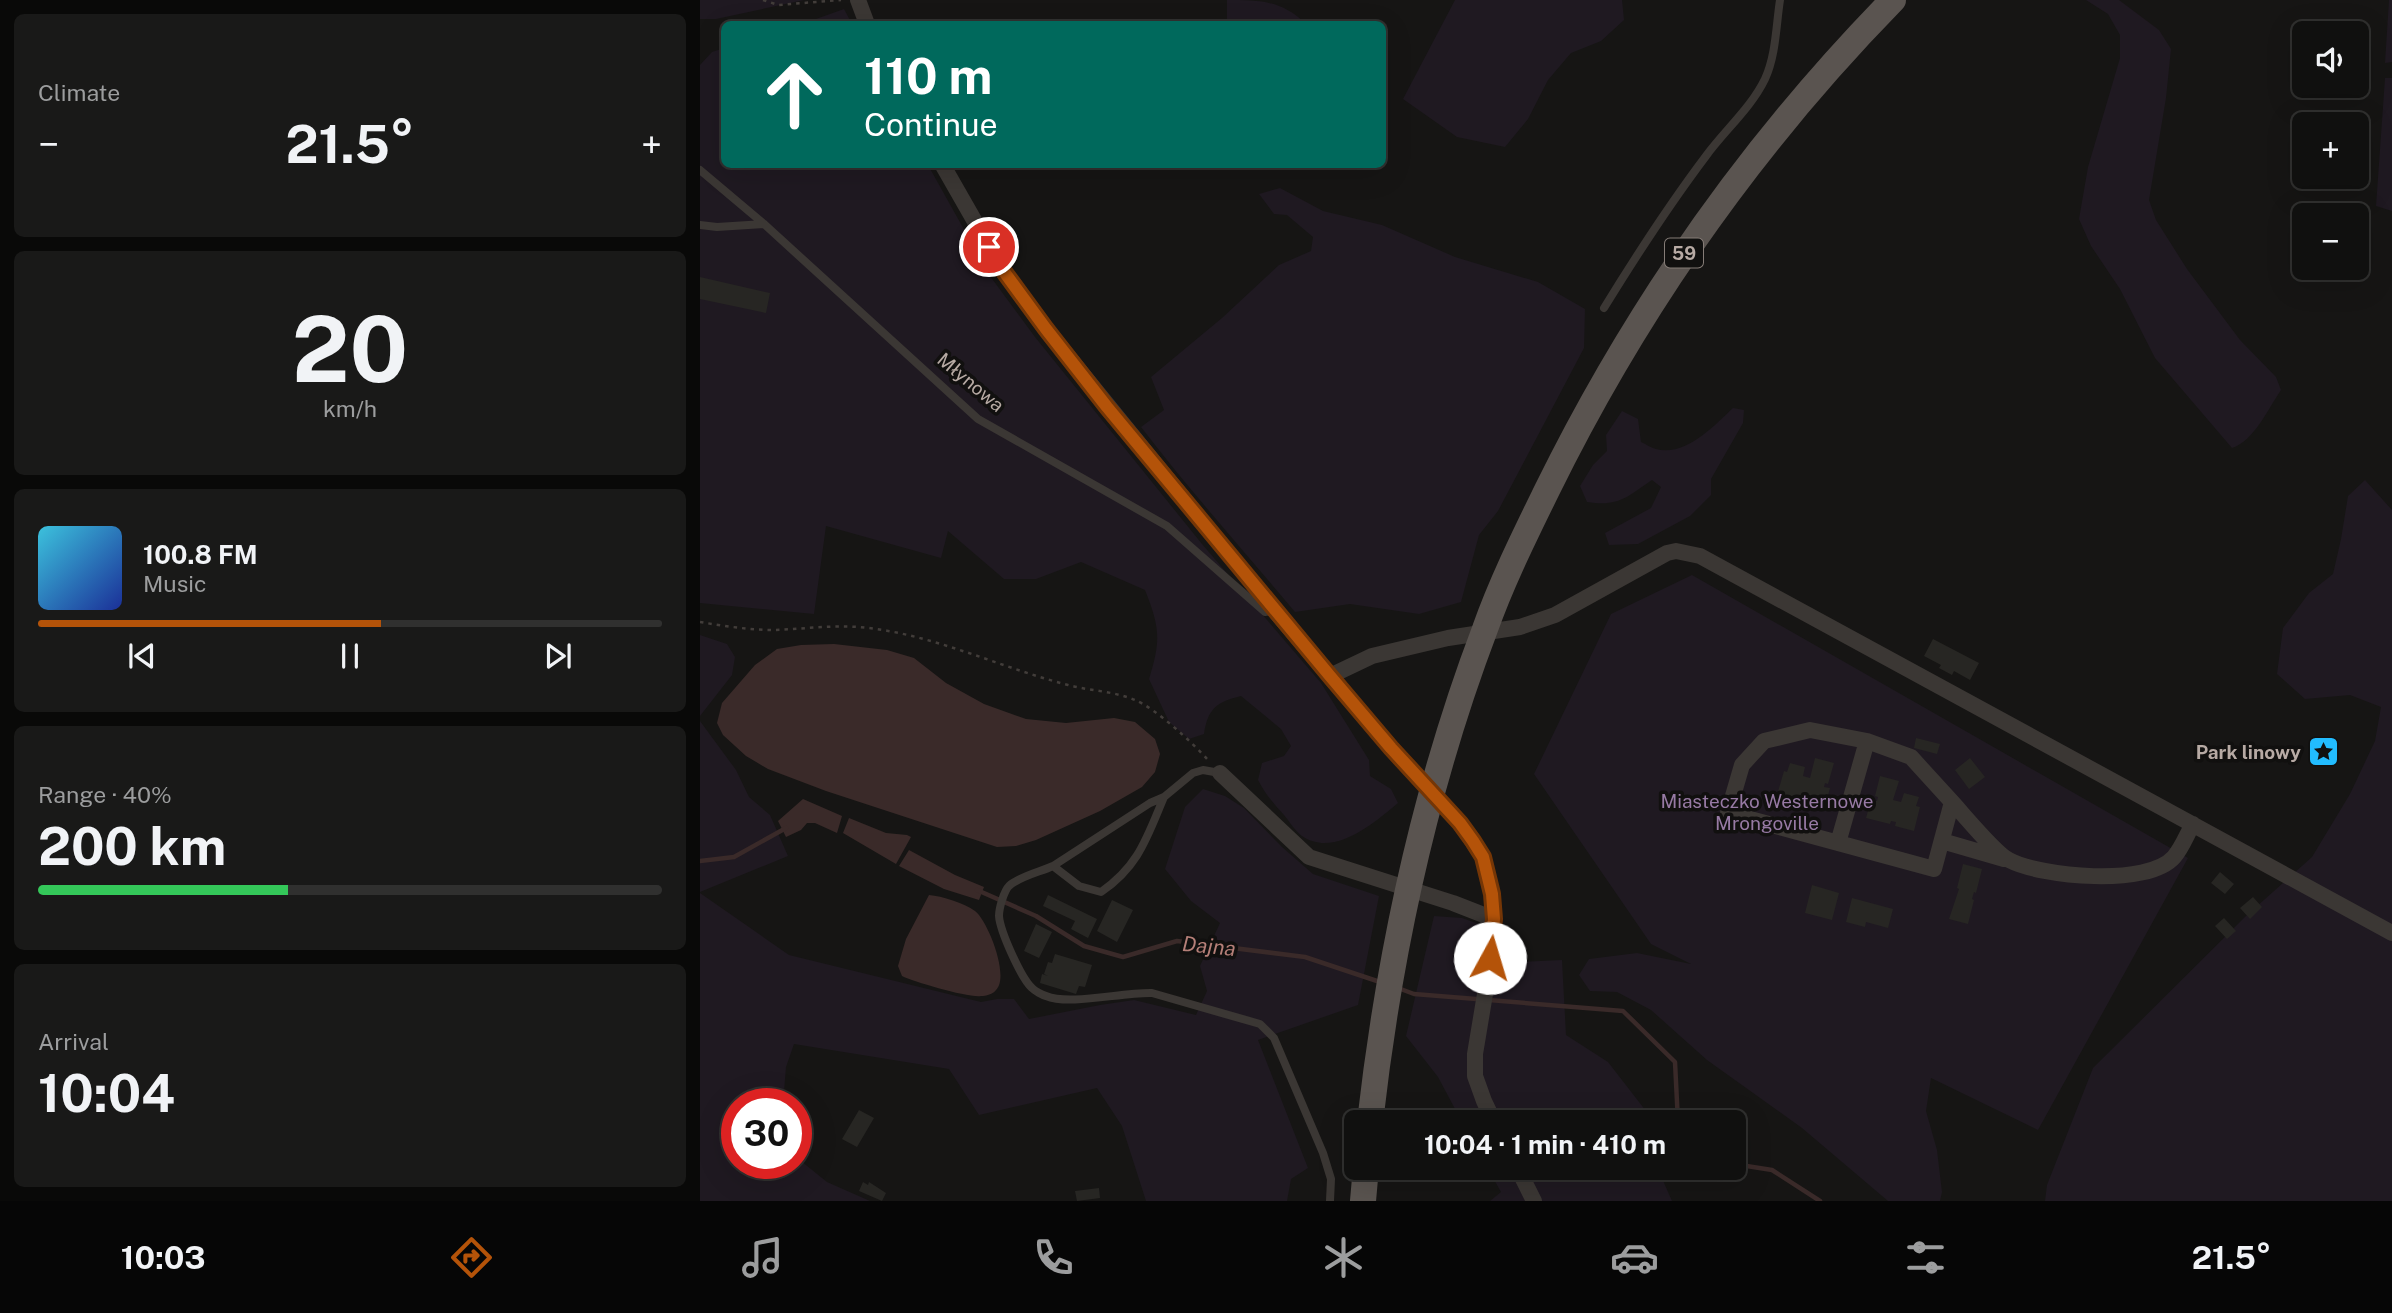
<!DOCTYPE html>
<html lang="en">
<head>
<meta charset="utf-8">
<style>
  :root { --surface:#10100f; --page:#191918; --text:#f1f3f6; --muted:#9c9d9e; --line:#30302f; --accent:#b45309 }
  body { margin:0; font-family:"Public Sans",sans-serif; background:var(--page); color:var(--text); height:100vh; display:flex; flex-direction:column; font-size:26px; white-space:nowrap }
  * { box-sizing:border-box; margin:0 }
  p { font-size:23px; color:var(--muted) }
  .icon { flex:none; width:38px; height:38px; fill:none; stroke:currentColor; stroke-width:2; stroke-linecap:round; stroke-linejoin:round }
  .map { position:relative; flex:1; overflow:hidden }
  .side { display:flex; flex-direction:column; gap:14px; padding:14px; background:#090908; width:700px }
  .side>* { flex:none }
  .banner { position:absolute; left:21px; top:21px; width:665px; height:147px; border-radius:10px; box-shadow:0 7px 28px #0002,0 0 0 2px var(--line); background:#00695c; color:#fff; overflow:hidden }
  .fabs { position:absolute; left:1592px; top:21px; display:grid; gap:14px }
  .fabs a { display:grid; place-items:center; width:77px; height:77px; border-radius:10px; background:var(--surface); box-shadow:0 7px 28px #0002,0 0 0 2px var(--line); font-size:35px }
  .speed { position:absolute; left:21px; top:1088px; display:flex; gap:14px; font-size:35px; font-weight:700; text-align:center }
  .speed>* { display:grid; place-content:center; width:91px; height:91px; border-radius:50%; background:var(--surface); box-shadow:0 7px 28px #0002,0 0 0 2px var(--line); line-height:1 }
  .speed .limit { border:10px solid #d22; background:#fff; color:#111 }
  .pin { position:absolute; display:grid; place-items:center; width:60px; height:60px; color:#fff; margin:-30px; border:4px solid #fff; border-radius:50%; box-shadow:0 2px 7px #0007 }
  .me { position:absolute; width:77px; margin:-38px; rotate:6deg; stroke-linejoin:round; filter:drop-shadow(0 0 5px #0008) }
  .turn { display:flex; align-items:center; gap:24px; height:147px; padding:0 28px; font-size:32px }
  .turn .icon { width:91px; height:91px; stroke-width:2.5 }
  .turn b { display:block; font-size:49px; line-height:60px }
  .big { font-size:52px; font-weight:700; line-height:1.1 }
  .side .card { flex:1; display:flex; flex-direction:column; justify-content:center; gap:10px; min-width:0; padding:0 24px; border-radius:10px; background:var(--page) }
  .side .dial { align-items:center; gap:0 }
  .dial b { font-size:91px; line-height:1 }
  .song { display:flex; align-items:center; gap:21px }
  .cover { width:84px; height:84px; border-radius:10px; background:linear-gradient(135deg,hsl(190 70% 55%),hsl(230 70% 35%)) }
  .played { height:7px; border-radius:4px; background:linear-gradient(90deg,var(--accent) 55%,var(--line) 55%) }
  .keys { display:flex; justify-content:space-around; direction:ltr }
  .heat { display:flex; justify-content:space-between; align-items:center; font-size:38px; direction:ltr }
  .charge { height:10px; border-radius:5px; background:linear-gradient(90deg,#34c759 40%,var(--line) 0) }
  .trip { position:absolute; left:644px; top:1110px; width:402px; height:70px; border-radius:10px; background:var(--surface); box-shadow:0 7px 28px #0002,0 0 0 2px var(--line); font-weight:700; line-height:70px; text-align:center }
  .tab-bar { display:flex; height:112px; justify-content:space-around; align-items:center; background:#060606; color:var(--muted) }
  .tab-bar .icon { width:49px; height:49px }
  .tab-bar .on { color:var(--accent) }
  .tab-bar b { font-size:32px; color:var(--text) }
  main { display:flex; flex:1; min-height:0 }
  .map>svg:first-child { display:block }
  .green { fill:#1f1921 }
  .water { fill:#3a2a29 }
  .lines { fill:none; stroke-linecap:round; stroke-linejoin:round }
  .stream { stroke:#3a2a29; stroke-width:4.5 }
  .building { fill:#272623 }
  .path { stroke:#423d3a; stroke-width:2.5; stroke-dasharray:3.5 5; stroke-linecap:butt }
  .lane { stroke:#3b3734; stroke-width:8 }
  .street { stroke:#3b3734; stroke-width:16 }
  .primary { stroke:#5a5450; stroke-width:26 }
  .route-casing { stroke:#753606; stroke-width:18 }
  .route { stroke:#b45309; stroke-width:12 }
  .labels { text-anchor:middle; dominant-baseline:central; stroke-width:7; stroke-linejoin:round; paint-order:stroke }
  .shield { fill:#11100f; stroke:#857c77; stroke-width:2 }
  .shield-label { font-size:18px; font-weight:bold; fill:#b7aaa4 }
  .street-label { font-size:19px; fill:#b7aaa4; stroke:#11100f }
  .poi-label { font-size:19px; font-weight:bold; fill:#b7aaa4; stroke:#11100f; text-anchor:end }
  .park-label { font-size:19px; fill:#977aa4; stroke:#11100f }
  .water-label { font-size:21px; font-style:italic; fill:#b57f78; stroke:#11100f }
</style>
</head>
<body>
<main>
<section class="side">
<div class="card"><p>Climate</p>
<div class="heat"><a>−</a><b class="big">21.5°</b><a>+</a></div>
</div>
<div class="card dial"><b>20</b><p>km/h</p></div>
<div class="card">
<div class="song"><i class="cover"></i><div><b>100.8 FM</b><p>Music</p></div></div>
<div class="played"></div>
<div class="keys"><svg class="icon" aria-label="previous" viewBox="0 0 24 24"><path d="M18 5L8 12l10 7zM5 5v14"/></svg><svg class="icon" aria-label="pause" viewBox="0 0 24 24"><path d="M8 5v14M16 5v14"/></svg><svg class="icon" aria-label="next" viewBox="0 0 24 24"><path d="M6 5l10 7-10 7zM19 5v14"/></svg></div>
</div>
<div class="card"><p>Range · 40%</p><b class="big">200 km</b><div class="charge"></div></div>
<div class="card"><p>Arrival</p><b class="big">10:04</b></div>
</section>
<div class="map">
<svg width="1692" height="1201" viewBox="0 0 1692 1201">
  <rect width="100%" height="100%" fill="#161514"/>
  <path class="green" d="M0 0H104L16 19H0Z
    M527 0C560 0 581 0 606 24H527Z
    M755 0H922L924 20 901 41 871 53 848 80 828 119 805 147 757 137 703 99Z
    M1386 0H1419L1459 30 1471 49 1466 98 1449 200 1456 220 1487 269 1540 340 1576 377 1581 390C1568 409 1554 441 1532 448L1455 358 1420 289 1391 246 1379 219 1388 167 1420 58V35L1408 14Z
    M1689 0H1692V62L1685 63Z
    M144 9 152 24H102Z
    M24 48V164L228 165 290 276 335 337 502 544 621 683 669 760 670 776 691 789 698 803C674 823 634 858 602 836 595 831 589 821 584 815 574 804 565 794 558 780L562 763 584 756 591 746 581 729 541 696C517 702 508 708 504 734L489 739 469 722 449 679C461 640 460 628 445 590L381 562 336 579H304L248 531 241 558 126 526 114 614 0 603V65L12 52Z
    M1685 78H1692V211L1676 206Z
    M580 188 623 211 682 225 755 257 838 282 885 309 884 348 798 511 779 535 761 602 719 614 650 604 595 612C544 551 490 491 441 427L464 410 451 377 522 318 579 265 611 251 613 237 587 215 574 214 559 194Z
    M1033 408 1044 410 1043 423 1011 479V495L990 516 938 544 909 545 905 533 951 508 961 487 952 480C927 497 919 507 887 502L880 486 893 465 907 451 906 435 922 411 938 419 941 442C946 444 951 448 956 449 985 457 1014 426 1033 408Z
    M1665 480 1692 510V1201H1345L1347 1185 1393 1068 1546 916 1612 857 1650 794 1675 741 1681 707 1650 695 1605 699 1577 674 1583 628 1609 593 1633 574 1641 539 1648 496Z
    M992 575 1488 858 1338 1130 1231 1078 1226 1111 1237 1150 1242 1192 1240 1201H1188L1102 1128 1007 1060 951 1010 917 992 890 991 879 975 889 959 937 953 991 964 951 944 834 774 911 614Z
    M0 635 27 644 35 657 32 675 0 716Z
    M0 721 36 770 49 797 70 815 88 856 0 892Z
    M503 789 525 796 544 808 582 847 613 874 679 896 658 1005 558 1040 608 1168 591 1179 587 1201H446L422 1126 397 1088 279 1115 249 1069 94 1044 86 1067 83 1104H37V1164H96V1157L127 1182 170 1201H0V893L89 955 281 1002 297 999H314L329 1019 400 1005 434 1000 496 1015 507 991 500 966 520 923 491 901 465 869 485 807Z
    M734 916 762 918 807 934 817 962 862 960 866 1035 908 1062 946 1111 948 1122H762L738 1077 706 1036Z
    M787 1167H957L972 1201H790L801 1192Z"/>
  <path class="water" d="M134 644 187 650 214 658 246 683 284 704 326 719 366 723 414 718 435 722 455 739 460 754 455 772 442 787 400 811 336 840 316 846 297 847 126 791 68 769 46 756 23 735 17 723 22 703 55 665 77 649 101 645Z
    M103 799 142 816 137 833 115 823H107L101 830 86 837 78 821Z
    M149 818 186 833 207 835 211 837 196 864 143 833Z
    M209 850 255 875 284 887 279 900 244 889 199 866Z
    M229 895C242 896 264 903 275 911 288 921 310 977 296 990 293 994 286 996 281 996 269 998 214 982 202 976L198 966 206 939Z"/>
  <g class="lines">
    <path class="stream" d="M0 861 34 857 86 828
      M277 890 336 916 384 946 423 957 477 941 605 957 683 983
      M698 988 714 994 923 1011 975 1062 978 1122
      M1034 1164 1072 1170 1120 1201"/>
  </g>
  <path class="building" d="M0 277 70 293 66 313 0 299Z
    M1233 639 1279 663 1270 680 1254 671 1252 675 1239 668 1241 665 1224 656Z
    M1216 738 1240 744 1237 754 1214 748Z
    M1115 758 1134 763 1128 784 1125 783 1124 787 1130 788 1125 807 1101 801 1102 797 1097 796 1096 800 1077 795 1084 771 1087 772 1090 763 1105 767 1103 776 1110 778Z
    M1270 758 1285 777 1269 789 1255 770Z
    M1180 776 1199 781 1193 800 1201 802 1204 793 1219 797 1216 806 1220 807 1214 831 1195 826 1196 822 1191 821 1190 824 1166 818 1171 800 1177 801 1178 797 1175 796Z
    M1263 864 1282 869 1276 893 1274 892 1272 899 1274 900 1268 924 1249 919 1259 889 1257 888Z
    M1520 872 1534 884 1525 894 1511 883Z
    M1112 885 1139 893 1132 920 1105 913Z
    M348 895 397 919 388 938 371 929 375 921 343 906Z
    M1553 897 1562 907 1550 919 1540 908Z
    M1152 898 1193 909 1188 928 1166 922 1165 927 1146 922Z
    M412 900 433 910 417 942 397 931Z
    M1524 918 1536 931 1527 939 1515 926Z
    M336 924 352 932 339 958 324 951Z
    M355 954 392 965 385 987 379 986 376 994 340 983 342 974 348 976 344 974 348 962 352 963Z
    M159 1110 174 1118 157 1147 142 1139Z
    M163 1182 168 1185 169 1182 186 1193 182 1201 159 1191Z
    M399 1188 400 1198 377 1201 375 1191Z"/>
  <g class="lines">
    <path class="path" d="M63 0 78 5 141 0
      M0 622C24 626 49 630 74 630 102 629 130 625 159 627 231 633 298 667 368 685 390 691 414 691 435 700 455 708 493 743 508 760"/>
    <path class="lane" d="M0 170 64 224 278 419 467 526 565 612 572 611
      M0 225 17 227 64 224
      M904 308C936 256 969 205 1006 156 1025 130 1051 108 1065 79 1076 55 1076 26 1080 0
      M464 797C447 837 439 866 401 892L379 886 353 866 450 803 464 797 493 773 503 770 520 773
      M353 866C340 872 320 876 309 886 304 891 299 908 299 916 300 931 321 978 332 988 335 991 342 995 346 996 370 1006 422 992 452 993L560 1024 574 1038 623 1153 631 1179 630 1201"/>
    <path class="street" d="M158 0 167 24
      M242 164 302 269 346 329 574 610 691 748 760 823 783 857 792 894 794 919 788 976 775 1054V1076L784 1101 794 1122
      M630 676 672 656 748 638 820 627 855 615 967 553 976 551 1000 556 1692 933
      M1110 730 1167 741 1211 757 1252 802 1234 869 1028 813 1042 765 1064 741Z
      M520 773 609 857 753 903 794 919
      M1252 802C1264 815 1296 854 1309 860 1341 877 1448 887 1474 857 1482 848 1487 834 1493 824
      M1242 841 1304 859
      M1138 843 1167 741
      M817 1167 834 1201"/>
    <path class="primary" d="M670 1122C689 954 725 787 785 629 802 581 825 535 847 490 936 309 1052 144 1193 0
      M663 1201 666 1167"/>
  </g>
  <g class="lines">
    <defs>
      <path id="route" d="M289 247 302 269 346 329 407 407 630 676 691 748 760 823 773 841 783 857 792 894 794 919 790 958"/>
    </defs>
    <use href="#route" class="route-casing"/>
    <use href="#route" class="route"/>
  </g>
  <defs>
    <symbol id="sight-square" viewBox="-11 -11 22 22"><rect x="-9" y="-9" width="18" height="18" rx="4" fill="#22bcff" stroke="#11100f"/><path d="M0-6L1.8-2.2L6-1.7L2.9 1.2L3.7 5.4L0 3.3L-3.7 5.4L-2.9 1.2L-6-1.7L-1.8-2.2Z" fill="#111"/></symbol>
  </defs>
  <g fill-rule="evenodd">
    <use href="#sight-square" x="1606" y="734" width="35" height="35"/>
  </g>
  <g class="labels">
    <rect class="shield" x="965" y="238.5" width="38" height="29" rx="5"/>
    <g class="shield-label">
      <text x="984" y="253">59</text>
    </g>
    <g class="street-label">
      <text transform="translate(271 382) rotate(40)">Młynowa</text>
    </g>
    <g class="poi-label">
      <text x="1601" y="752">Park linowy</text>
    </g>
    <g class="park-label">
      <text x="1067" y="801">Miasteczko Westernowe<tspan x="1067" dy="22">Mrongoville</tspan></text>
    </g>
    <g class="water-label">
      <text transform="translate(509 946) rotate(6)">Dajna</text>
    </g>
  </g>
</svg>
<div class="fabs">
<a><svg class="icon" aria-label="sound" viewBox="0 0 24 24"><path d="M4 9h4l5-4v14l-5-4H4zM17 9q2 3 0 6"/></svg></a>
<a>+</a>
<a>−</a>
</div>
<div class="speed"><div class="limit">30</div></div>
<div class="pin" style="left:289px;top:247px;background:#d93025"><svg class="icon" aria-label="arrive" viewBox="0 0 24 24"><path d="M6 21V4h12l-3 4 3 4H6"/></svg></div>
<svg class="me" style="left:790px;top:958px" viewBox="-20 -20 40 40"><circle r="19" fill="#fff"/><path d="M0-13L10 11 0 6-10 11z" fill="#b45309"/></svg>
<div class="trip">10:04 · 1 min · 410 m</div>
<div class="banner">
<div class="turn"><svg class="icon" aria-label="ahead" viewBox="0 0 24 24"><path d="M12 20V5M6 11l6-6 6 6"/></svg><div><b>110 m</b>Continue</div></div>
</div>
</div>
</main>
<nav class="tab-bar">
<b>10:03</b>
<svg class="icon on" aria-label="directions" viewBox="0 0 24 24"><path d="M12 3l9 9-9 9-9-9zM9 14v-3h6M13 9l2 2-2 2"/></svg>
<svg class="icon" aria-label="music" viewBox="0 0 24 24"><path d="M9 18V5l10-2v13"/><circle cx="6" cy="18" r="3"/><circle cx="16" cy="16" r="3"/></svg>
<svg class="icon" aria-label="phone" viewBox="0 0 24 24"><path d="M5 4h4l2 5-3 2q2 4 5 5l2-3 5 2v4C11 20 4 13 5 4z"/></svg>
<svg class="icon" aria-label="climate" viewBox="0 0 24 24"><path d="M12 3v18M4 7l16 10M4 17L20 7"/></svg>
<svg class="icon" aria-label="car" viewBox="0 0 24 24"><path d="M5 17H2v-5l4-1 3-4h7l3 4 3 1v5h-3M9 17h6M6 11h13"/><circle cx="7" cy="17" r="2"/><circle cx="17" cy="17" r="2"/></svg>
<svg class="icon" aria-label="filters" viewBox="0 0 24 24"><path d="M4 7h16M4 17h16"/><circle cx="9" cy="7" r="2"/><circle cx="15" cy="17" r="2"/></svg>
<b>21.5°</b>
</nav>
</body>
</html>
